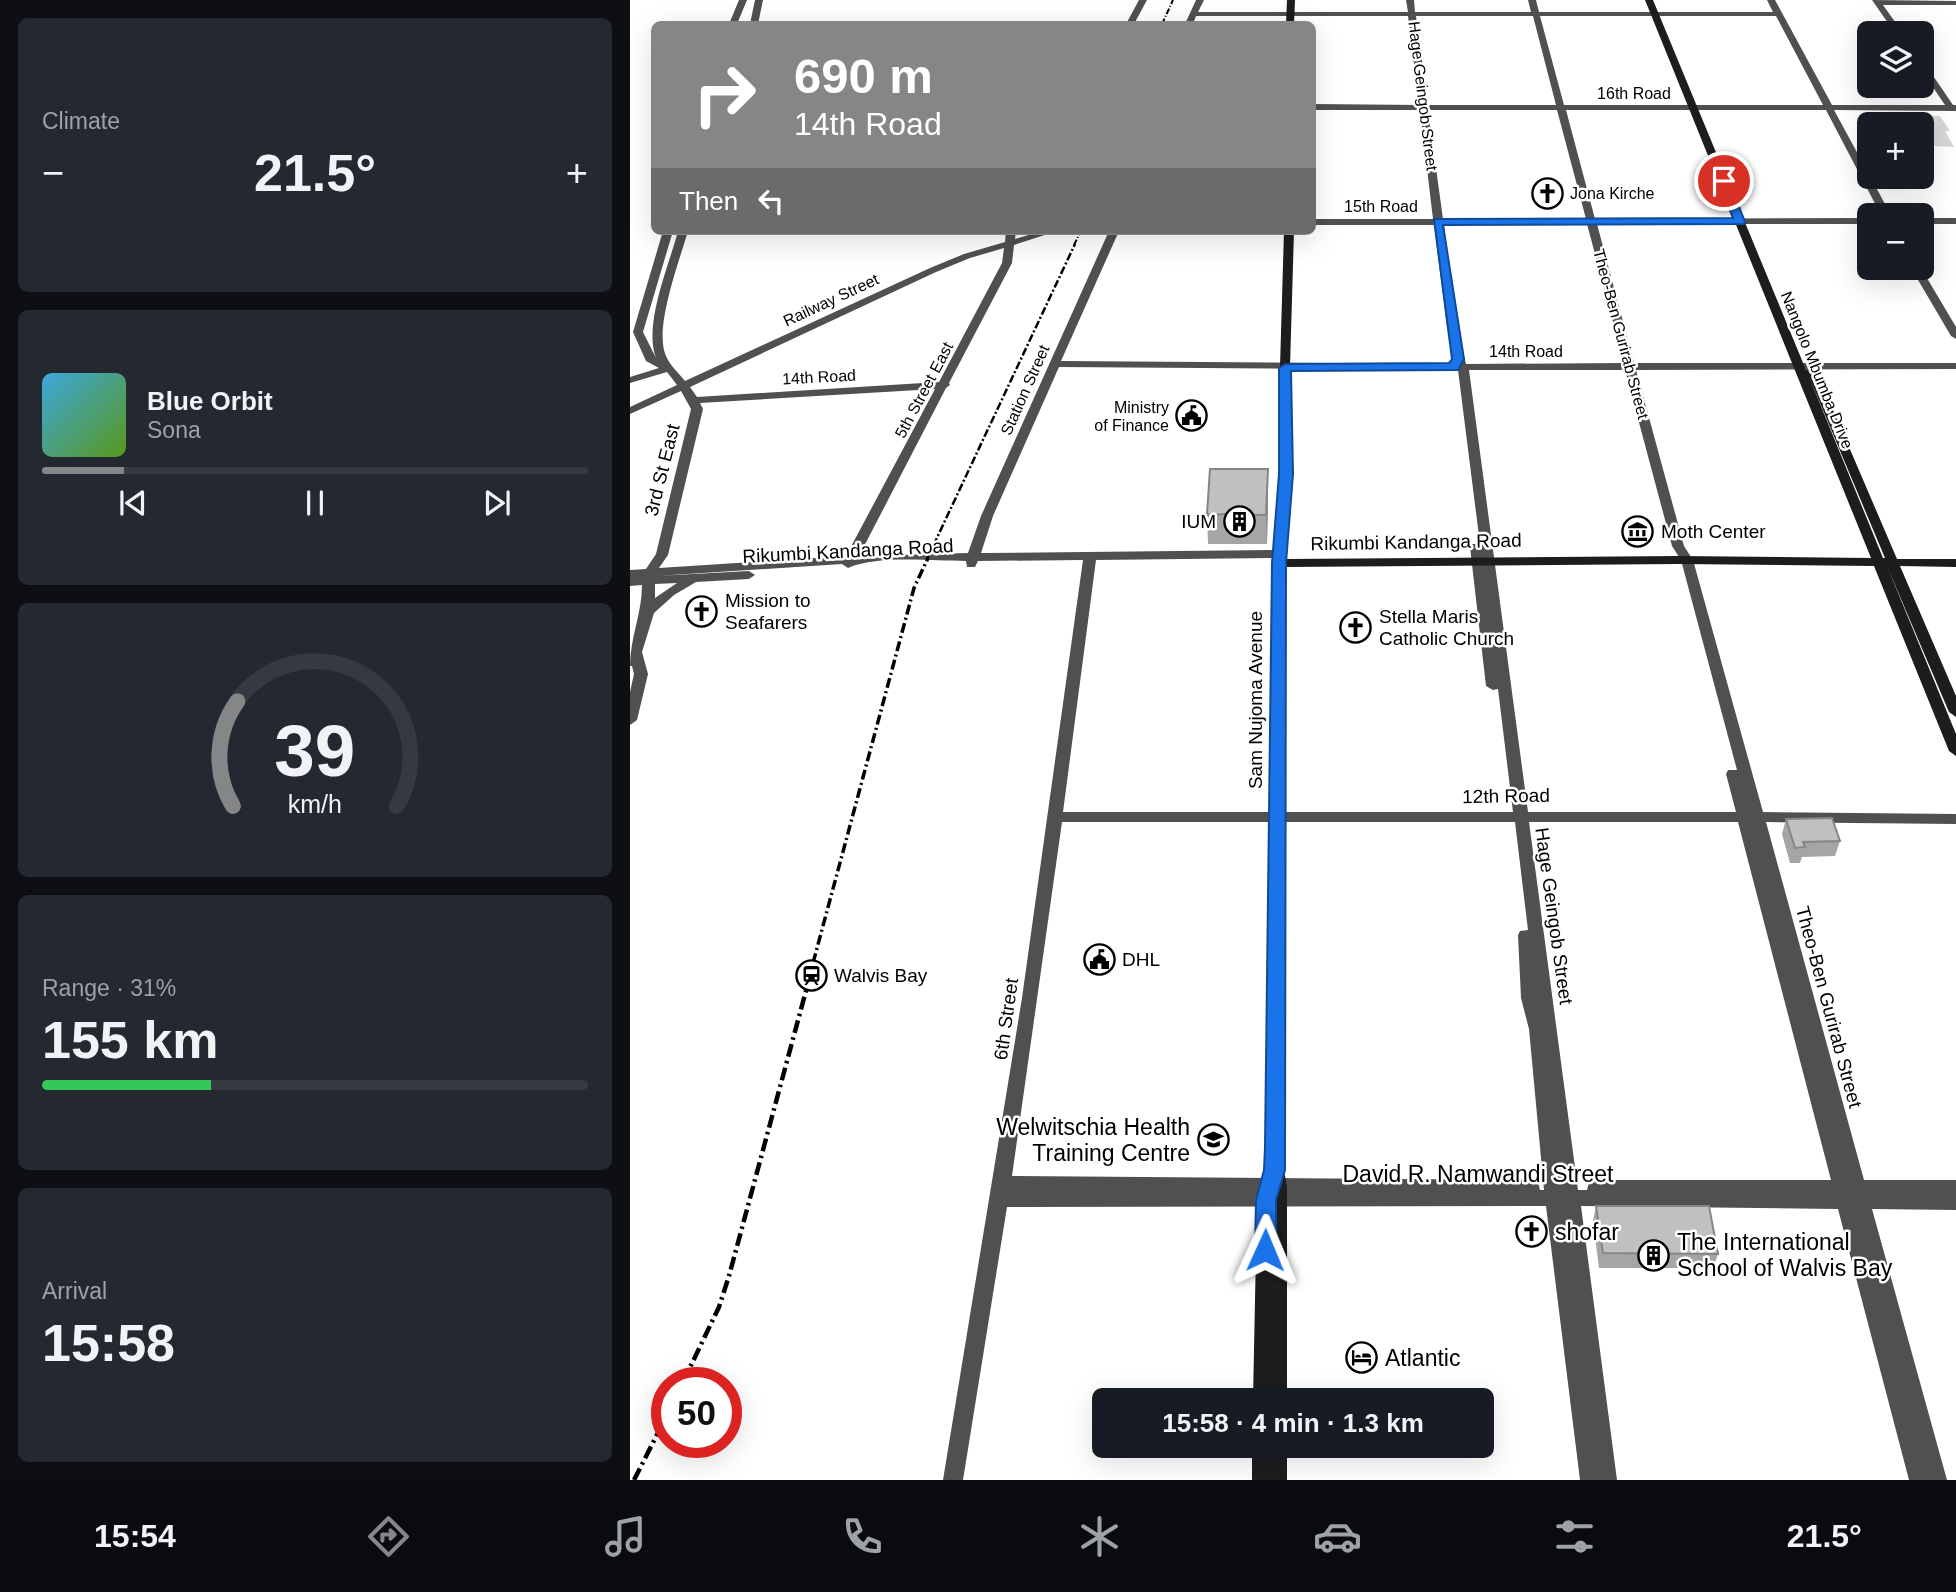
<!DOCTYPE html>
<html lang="en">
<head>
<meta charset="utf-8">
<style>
  :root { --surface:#171b24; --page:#242831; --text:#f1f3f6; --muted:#9ea1a6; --line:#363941; --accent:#858687 }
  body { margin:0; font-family:Helvetica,sans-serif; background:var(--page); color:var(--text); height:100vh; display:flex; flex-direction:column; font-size:26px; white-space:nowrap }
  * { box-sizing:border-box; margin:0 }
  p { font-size:23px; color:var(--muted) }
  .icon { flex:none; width:38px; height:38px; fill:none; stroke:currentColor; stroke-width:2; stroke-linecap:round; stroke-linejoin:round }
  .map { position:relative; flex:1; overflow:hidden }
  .details { display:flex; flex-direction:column; gap:18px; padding:18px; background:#0d0f14; width:630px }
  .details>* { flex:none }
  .guide { position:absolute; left:21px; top:21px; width:665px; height:214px; border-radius:10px; box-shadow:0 7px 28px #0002; background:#858687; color:#fff; overflow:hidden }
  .fabs { position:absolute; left:1227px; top:21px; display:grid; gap:14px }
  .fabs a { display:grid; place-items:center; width:77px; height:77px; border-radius:10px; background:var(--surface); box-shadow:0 7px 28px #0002; font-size:35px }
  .speed { position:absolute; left:21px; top:1367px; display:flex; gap:14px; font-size:35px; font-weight:700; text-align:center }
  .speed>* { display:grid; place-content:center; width:91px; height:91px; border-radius:50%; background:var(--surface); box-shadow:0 7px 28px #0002; line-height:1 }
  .speed .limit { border:10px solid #d22; background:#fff; color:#111 }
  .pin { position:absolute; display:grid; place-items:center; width:60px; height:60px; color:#fff; margin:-30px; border:4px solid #fff; border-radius:50%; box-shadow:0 2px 7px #0007 }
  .me { position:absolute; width:77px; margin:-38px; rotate:1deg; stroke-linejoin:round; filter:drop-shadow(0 0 5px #0008) }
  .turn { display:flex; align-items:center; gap:24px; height:147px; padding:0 28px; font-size:32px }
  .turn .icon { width:91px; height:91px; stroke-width:2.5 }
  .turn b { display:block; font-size:49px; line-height:60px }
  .then { display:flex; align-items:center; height:66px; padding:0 28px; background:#0003; gap:14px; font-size:26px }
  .big { font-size:52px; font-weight:700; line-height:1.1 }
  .details .card { flex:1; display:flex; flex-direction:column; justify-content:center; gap:10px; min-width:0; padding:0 24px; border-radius:10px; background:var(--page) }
  .details .dial { align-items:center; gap:0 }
  .dial svg { height:182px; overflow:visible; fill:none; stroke:var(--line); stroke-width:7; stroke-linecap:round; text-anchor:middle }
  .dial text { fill:var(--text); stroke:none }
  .song { display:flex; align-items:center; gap:21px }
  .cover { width:84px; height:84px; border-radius:10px; background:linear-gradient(135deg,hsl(200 70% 55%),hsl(90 70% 35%)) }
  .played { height:7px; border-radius:4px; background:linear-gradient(90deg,var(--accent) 15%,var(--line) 15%) }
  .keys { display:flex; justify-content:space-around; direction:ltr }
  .heat { display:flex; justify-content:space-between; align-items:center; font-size:38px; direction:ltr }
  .charge { height:10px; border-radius:5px; background:linear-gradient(90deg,#34c759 31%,var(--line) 0) }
  .trip { position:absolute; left:462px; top:1388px; width:402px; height:70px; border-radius:10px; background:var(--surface); box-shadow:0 7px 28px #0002; font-weight:700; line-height:70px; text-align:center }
  .dock { display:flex; height:112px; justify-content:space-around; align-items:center; background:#090b0e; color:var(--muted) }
  .dock .icon { width:49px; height:49px }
  .dock .current { color:var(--accent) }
  .dock b { font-size:32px; color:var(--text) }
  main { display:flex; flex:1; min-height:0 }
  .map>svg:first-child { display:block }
  .green { fill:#d7d7d7 }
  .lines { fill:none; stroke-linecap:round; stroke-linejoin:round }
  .street { fill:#505050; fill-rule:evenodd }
  .secondary { fill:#1d1d1d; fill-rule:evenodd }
  .rail-far3 { stroke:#000; stroke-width:2; stroke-dasharray:6 2 1 2; stroke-linecap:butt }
  .rail-far2 { stroke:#000; stroke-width:2.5; stroke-dasharray:8 2.5 2 2.5; stroke-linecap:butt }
  .rail-far1 { stroke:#000; stroke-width:3.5; stroke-dasharray:10 3.5 2 3.5; stroke-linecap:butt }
  .rail { stroke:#000; stroke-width:4.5; stroke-dasharray:13 4.5 2.5 4.5; stroke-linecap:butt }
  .wall { fill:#a5a5a5 }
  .shaded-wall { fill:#868686 }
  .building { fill:#c0c0c0; stroke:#868686; stroke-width:2 }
  .route { fill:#1a73e8; stroke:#114b97; stroke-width:2 }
  .labels { text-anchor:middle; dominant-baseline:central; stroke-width:5; stroke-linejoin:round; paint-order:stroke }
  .far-street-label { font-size:16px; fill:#000; stroke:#fff }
  .far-poi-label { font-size:16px; fill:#000; stroke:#fff; text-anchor:start }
  .street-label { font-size:19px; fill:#000; stroke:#fff }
  .poi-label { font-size:19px; fill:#000; stroke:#fff; text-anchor:start }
  .near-poi-label { font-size:23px; fill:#000; stroke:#fff; text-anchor:start }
  .near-street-label { font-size:23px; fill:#000; stroke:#fff }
</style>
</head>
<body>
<main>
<section class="details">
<div class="card"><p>Climate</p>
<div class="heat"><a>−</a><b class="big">21.5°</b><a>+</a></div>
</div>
<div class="card">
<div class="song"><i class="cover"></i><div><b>Blue Orbit</b><p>Sona</p></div></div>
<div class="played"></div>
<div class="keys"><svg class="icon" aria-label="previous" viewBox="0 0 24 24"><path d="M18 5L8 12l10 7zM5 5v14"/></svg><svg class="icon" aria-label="pause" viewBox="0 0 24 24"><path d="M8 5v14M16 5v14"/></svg><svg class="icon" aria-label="next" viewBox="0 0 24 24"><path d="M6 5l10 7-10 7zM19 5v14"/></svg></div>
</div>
<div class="card dial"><svg viewBox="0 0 100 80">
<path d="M14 69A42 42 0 1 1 86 69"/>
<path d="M14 69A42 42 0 0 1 16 23" stroke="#858687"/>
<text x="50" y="56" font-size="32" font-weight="700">39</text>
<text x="50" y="72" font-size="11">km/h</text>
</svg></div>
<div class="card"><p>Range · 31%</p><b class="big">155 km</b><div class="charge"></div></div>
<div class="card"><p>Arrival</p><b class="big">15:58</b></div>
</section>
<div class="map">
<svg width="1326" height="1480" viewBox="0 0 1326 1480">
  <rect width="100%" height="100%" fill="#fff"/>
  <path class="green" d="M1293 116H1310L1320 131H1315L1324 147 1305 146 1296 131H1302Z"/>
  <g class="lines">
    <path class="street" d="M109 0H117L107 24H99Z
      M125 0H133L128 24H120Z
      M509 0H517L504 24H496Z
      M566 0H574L568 12H778L776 0H784L785 12H901L898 0H906L909 12H1143L1137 0H1145L1202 105H1315L1292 71V64H1295L1323 105H1326V111L1204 110 1261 215H1251L1196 110H936L965 219 1239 218V224H967L1004 363H1326V369L1006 370 1054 546 1063 560 1133 812 1326 814V824L1136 822 1234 1180H1326V1210L1242 1209 1317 1480H1279L1208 1209 951 1206 987 1480H950L916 1206 377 1207 333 1480H313L392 998 453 560 348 561 345 567H337L336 561C301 561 248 555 218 568L212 564 26 576 119 571 125 575 119 579 66 582 44 595 24 613 12 652 18 674 7 720 0 725V692L4 674 2 666H0C0 637 12 614 12 585L0 586V578L13 577 0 578V570L16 569 26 554 61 409 51 391 0 414V407L47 385 37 372 0 383V377L29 368 16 361 3 332 33 231H43L13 332 26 358C13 324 39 266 48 231H58C49 262 27 320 34 350 37 363 47 371 55 381L300 268 334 254 375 242 376 231H386L385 239 412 231H427L384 245 382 263 319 383 320 385 316 388 229 556 338 553 351 516 479 231H489L431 361 825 364 817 327 804 225H682V219H803L790 110H682V104L789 105 778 16H566L563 24H555ZM786 16H903L926 105H798ZM910 16H1146L1193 105H934ZM798 110H927L956 219H813ZM957 224 994 363 836 364 827 327 814 225ZM374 248 372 263 309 382 67 397 60 387 306 272 340 258ZM429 367 828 370 850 544H842L840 547 856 686 863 690 868 689 883 812H433L466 560 650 558 656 554 650 550 351 553 363 516ZM839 370H995L1042 546 1051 560 1107 770H1098L1096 774 1106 812H898ZM305 389 216 556 29 568 38 555 73 409 70 403ZM47 583 25 598V584ZM432 822H885L898 930 890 931 888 935 891 998 899 1029 914 1190H910L908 1182 902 1180 382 1176ZM899 822H1108L1201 1180H965L959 1182 957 1190H948Z
      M1242 0 1326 1V5H1253L1273 33H1265Z
      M1292 218H1326V224H1292Z
      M1281 268H1291L1326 327V339L1321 336Z"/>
    <path class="secondary" d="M657 0H665L664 24H656Z
      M1015 0H1023L1176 370 1181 367 1186 370 1267 559H1326V567L1270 566 1326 696V717L1319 712 1257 566 1326 734V756L1319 751 1244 566 1048 564 655 567 654 1170 657 1187V1400H623L627 1200 636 1169 643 563 650 474V367L654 231H664L660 367 662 474 656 559 1048 556 1241 558ZM1177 372 1255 558H1253Z
      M622 1446H657V1480H622Z"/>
    <path class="rail-far3" d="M532 24 543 0
      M444 245 451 231"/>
    <path class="rail-far2" d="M297 559 445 244"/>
    <path class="rail-far1" d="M183 963 284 588 298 558"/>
    <path class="rail" d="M53 1382 89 1307 99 1276 184 961
      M4 1480 37 1415"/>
  </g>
  <path class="wall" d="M638 498 637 544H578L577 514Z
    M1156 819 1210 841 1205 856 1172 857 1170 863H1160L1152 834Z
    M966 1206 1088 1254 1083 1268H969L963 1221Z"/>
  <path class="shaded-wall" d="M638 469V498L637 544 636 515Z"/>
  <path class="building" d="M580 469H638L636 515 577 514Z
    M1202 818 1210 841 1173 842 1175 847 1165 848 1156 819Z
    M966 1206H1079L1088 1254 973 1253Z"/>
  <path class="route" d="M1094 178 1099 181 1115 222 1114 224 813 225 834 359 828 370 661 371 663 474 656 563 655 1170 646 1200V1250L643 1257 635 1259 628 1257 625 1250 626 1200 634 1170 635 1147 642 563 649 474V368L655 364 819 363 822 359 804 219 1103 218 1088 181Z"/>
  <defs>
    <symbol id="church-ring" viewBox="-11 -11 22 22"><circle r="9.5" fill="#fff" stroke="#000" stroke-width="1.5"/><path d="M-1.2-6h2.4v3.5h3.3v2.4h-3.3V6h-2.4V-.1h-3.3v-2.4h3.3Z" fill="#000"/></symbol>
    <symbol id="civic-ring" viewBox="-11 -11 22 22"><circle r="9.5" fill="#fff" stroke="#000" stroke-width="1.5"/><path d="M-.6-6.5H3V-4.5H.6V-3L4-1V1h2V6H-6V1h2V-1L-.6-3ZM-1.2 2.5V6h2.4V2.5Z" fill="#000"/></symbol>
    <symbol id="building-ring" viewBox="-11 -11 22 22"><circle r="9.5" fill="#fff" stroke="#000" stroke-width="1.5"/><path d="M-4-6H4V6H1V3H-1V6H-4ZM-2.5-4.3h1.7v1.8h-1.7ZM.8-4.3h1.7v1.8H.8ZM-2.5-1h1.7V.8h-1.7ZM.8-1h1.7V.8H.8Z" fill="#000"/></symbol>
    <symbol id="museum-ring" viewBox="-11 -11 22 22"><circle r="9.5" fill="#fff" stroke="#000" stroke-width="1.5"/><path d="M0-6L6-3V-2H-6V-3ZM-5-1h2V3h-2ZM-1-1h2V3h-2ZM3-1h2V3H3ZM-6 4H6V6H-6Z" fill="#000"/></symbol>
    <symbol id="station-ring" viewBox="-11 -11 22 22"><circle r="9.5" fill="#fff" stroke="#000" stroke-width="1.5"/><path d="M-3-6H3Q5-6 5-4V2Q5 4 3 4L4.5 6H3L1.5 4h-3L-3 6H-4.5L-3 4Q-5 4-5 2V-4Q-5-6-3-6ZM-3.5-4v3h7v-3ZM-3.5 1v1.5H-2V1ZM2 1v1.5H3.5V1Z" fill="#000"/></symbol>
    <symbol id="university-ring" viewBox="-11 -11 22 22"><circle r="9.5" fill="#fff" stroke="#000" stroke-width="1.5"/><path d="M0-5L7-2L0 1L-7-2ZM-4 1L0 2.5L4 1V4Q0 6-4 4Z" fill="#000"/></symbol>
    <symbol id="hotel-ring" viewBox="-11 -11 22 22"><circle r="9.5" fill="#fff" stroke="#000" stroke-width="1.5"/><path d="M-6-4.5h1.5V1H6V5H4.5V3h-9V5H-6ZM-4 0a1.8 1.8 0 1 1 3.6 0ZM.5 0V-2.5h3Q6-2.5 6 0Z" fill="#000"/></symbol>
  </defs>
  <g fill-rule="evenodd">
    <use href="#church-ring" x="900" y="176" width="35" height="35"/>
    <use href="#civic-ring" x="544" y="398" width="35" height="35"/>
    <use href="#building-ring" x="592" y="504" width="35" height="35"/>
    <use href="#museum-ring" x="990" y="514" width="35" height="35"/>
    <use href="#church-ring" x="54" y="594" width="35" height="35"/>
    <use href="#church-ring" x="708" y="610" width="35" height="35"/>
    <use href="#civic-ring" x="452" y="942" width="35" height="35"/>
    <use href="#station-ring" x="164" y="958" width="35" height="35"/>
    <use href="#university-ring" x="566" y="1122" width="35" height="35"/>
    <use href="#church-ring" x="884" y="1214" width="35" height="35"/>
    <use href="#building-ring" x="1006" y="1238" width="35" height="35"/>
    <use href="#hotel-ring" x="714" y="1340" width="35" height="35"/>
  </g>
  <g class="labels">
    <g class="far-street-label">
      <text x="1004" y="93">16th Road</text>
      <text transform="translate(793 96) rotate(83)">Hage Geingob Street</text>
      <text x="751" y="206">15th Road</text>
      <text transform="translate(201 300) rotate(-25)">Railway Street</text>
      <text transform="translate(991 334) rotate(75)">Theo-Ben Gurirab Street</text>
      <text x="896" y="351">14th Road</text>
      <text transform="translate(1187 370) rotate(68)">Nangolo Mbumba Drive</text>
      <text transform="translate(189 377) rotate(-3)">14th Road</text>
      <text transform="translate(294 390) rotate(-62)">5th Street East</text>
      <text transform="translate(395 390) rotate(-66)">Station Street</text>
    </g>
    <g class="far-poi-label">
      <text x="940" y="193">Jona Kirche</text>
      <text x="539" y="407" text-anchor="end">Ministry<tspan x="539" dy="18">of Finance</tspan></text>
    </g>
    <g class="street-label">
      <text transform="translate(32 470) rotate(-76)">3rd St East</text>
      <text transform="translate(786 542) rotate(-1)">Rikumbi Kandanga Road</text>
      <text transform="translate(218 551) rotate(-3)">Rikumbi Kandanga Road</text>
      <text transform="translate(625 700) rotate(-90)">Sam Nujoma Avenue</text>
      <text transform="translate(876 796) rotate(-1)">12th Road</text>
      <text transform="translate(924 916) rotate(82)">Hage Geingob Street</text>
      <text transform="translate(1199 1007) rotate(75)">Theo-Ben Gurirab Street</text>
      <text transform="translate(376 1019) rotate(-82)">6th Street</text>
    </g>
    <g class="poi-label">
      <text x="586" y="521" text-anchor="end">IUM</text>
      <text x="1031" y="531">Moth Center</text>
      <text x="95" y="600">Mission to<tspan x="95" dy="22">Seafarers</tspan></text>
      <text x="749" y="616">Stella Maris<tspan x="749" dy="22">Catholic Church</tspan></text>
      <text x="492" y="959">DHL</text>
      <text x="204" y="975">Walvis Bay</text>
    </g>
    <g class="near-poi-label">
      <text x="560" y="1127" text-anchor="end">Welwitschia Health<tspan x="560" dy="26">Training Centre</tspan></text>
      <text x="925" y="1232">shofar</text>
      <text x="1047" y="1242">The International<tspan x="1047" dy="26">School of Walvis Bay</tspan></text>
      <text x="755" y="1358">Atlantic</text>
    </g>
    <g class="near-street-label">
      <text x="848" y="1174">David R. Namwandi Street</text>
    </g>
  </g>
</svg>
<div class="fabs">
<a><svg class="icon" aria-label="layers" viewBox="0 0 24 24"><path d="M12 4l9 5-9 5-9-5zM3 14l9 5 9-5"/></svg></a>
<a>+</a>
<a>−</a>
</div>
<div class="speed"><div class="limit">50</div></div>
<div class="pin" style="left:1094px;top:181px;background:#d93025"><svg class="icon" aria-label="arrive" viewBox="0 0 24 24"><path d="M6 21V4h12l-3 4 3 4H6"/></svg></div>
<svg class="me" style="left:635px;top:1250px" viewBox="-20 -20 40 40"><path d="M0-17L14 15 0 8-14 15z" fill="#1a73e8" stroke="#fff" stroke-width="4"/></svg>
<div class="trip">15:58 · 4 min · 1.3 km</div>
<div class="guide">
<div class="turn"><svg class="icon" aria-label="right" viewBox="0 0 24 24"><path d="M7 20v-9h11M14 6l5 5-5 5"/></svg><div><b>690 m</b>14th Road</div></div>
<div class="then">Then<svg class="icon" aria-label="left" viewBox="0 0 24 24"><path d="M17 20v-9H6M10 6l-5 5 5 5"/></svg></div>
</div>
</div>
</main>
<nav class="dock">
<b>15:54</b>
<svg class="icon current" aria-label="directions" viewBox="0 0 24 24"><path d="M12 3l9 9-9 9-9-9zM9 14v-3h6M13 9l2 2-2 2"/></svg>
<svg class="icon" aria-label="music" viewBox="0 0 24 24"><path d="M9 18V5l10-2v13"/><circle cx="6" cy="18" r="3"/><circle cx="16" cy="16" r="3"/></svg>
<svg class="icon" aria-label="phone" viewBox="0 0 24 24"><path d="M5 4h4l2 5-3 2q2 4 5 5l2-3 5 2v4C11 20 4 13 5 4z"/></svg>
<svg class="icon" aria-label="climate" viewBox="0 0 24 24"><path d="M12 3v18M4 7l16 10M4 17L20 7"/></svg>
<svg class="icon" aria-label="car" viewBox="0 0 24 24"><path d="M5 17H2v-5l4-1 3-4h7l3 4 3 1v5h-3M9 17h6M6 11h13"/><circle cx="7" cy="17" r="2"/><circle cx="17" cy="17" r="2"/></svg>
<svg class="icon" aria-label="filters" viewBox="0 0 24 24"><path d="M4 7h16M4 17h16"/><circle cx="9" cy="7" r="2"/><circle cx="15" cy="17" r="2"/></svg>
<b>21.5°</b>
</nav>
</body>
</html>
